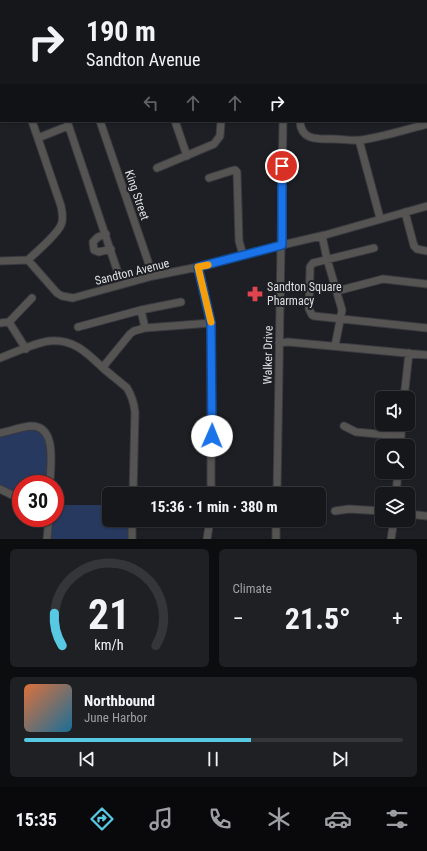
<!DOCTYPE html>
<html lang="en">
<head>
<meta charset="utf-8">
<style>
  :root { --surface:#16171b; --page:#1f2024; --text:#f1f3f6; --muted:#9e9fa3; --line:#35363a; --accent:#57c9e3 }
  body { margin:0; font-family:"Roboto Condensed",sans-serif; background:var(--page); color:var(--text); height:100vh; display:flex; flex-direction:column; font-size:15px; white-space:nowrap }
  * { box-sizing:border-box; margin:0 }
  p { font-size:13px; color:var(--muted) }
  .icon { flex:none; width:22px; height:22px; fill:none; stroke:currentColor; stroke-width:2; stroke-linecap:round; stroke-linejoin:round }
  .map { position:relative; height:539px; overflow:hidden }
  .side { display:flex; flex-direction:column; gap:10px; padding:10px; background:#0c0d0f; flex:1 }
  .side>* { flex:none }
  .top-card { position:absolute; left:0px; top:0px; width:427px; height:122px; box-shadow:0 1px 3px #0004,0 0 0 1px var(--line); background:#16171b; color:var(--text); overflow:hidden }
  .controls { position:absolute; left:375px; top:391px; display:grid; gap:8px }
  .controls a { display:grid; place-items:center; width:40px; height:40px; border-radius:6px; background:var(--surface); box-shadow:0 1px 3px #0004,0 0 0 1px var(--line); font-size:20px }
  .speed { position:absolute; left:12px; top:475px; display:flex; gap:8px; font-size:20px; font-weight:700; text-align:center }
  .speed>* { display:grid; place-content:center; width:52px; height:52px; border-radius:50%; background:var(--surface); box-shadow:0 1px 3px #0004,0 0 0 1px var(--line); line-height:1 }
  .speed .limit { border:6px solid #d22; background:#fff; color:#111 }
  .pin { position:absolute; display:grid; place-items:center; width:34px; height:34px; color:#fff; margin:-17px; border:2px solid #fff; border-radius:50%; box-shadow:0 1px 4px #0007 }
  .me { position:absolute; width:44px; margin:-22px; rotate:1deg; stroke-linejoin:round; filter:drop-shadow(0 0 3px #0008) }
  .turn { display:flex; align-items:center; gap:14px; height:84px; padding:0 20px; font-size:18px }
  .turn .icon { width:52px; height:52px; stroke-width:2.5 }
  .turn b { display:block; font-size:28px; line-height:34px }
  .lanes { display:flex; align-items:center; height:38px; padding:0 20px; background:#0003; justify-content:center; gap:20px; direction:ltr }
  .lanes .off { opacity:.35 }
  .big { font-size:30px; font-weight:700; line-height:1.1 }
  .side .card { flex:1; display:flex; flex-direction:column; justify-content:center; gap:6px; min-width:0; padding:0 14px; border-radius:6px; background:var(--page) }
  .side .dial { align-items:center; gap:0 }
  .dial svg { height:104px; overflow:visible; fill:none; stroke:var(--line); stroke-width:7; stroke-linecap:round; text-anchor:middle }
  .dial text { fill:var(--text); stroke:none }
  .song { display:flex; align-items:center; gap:12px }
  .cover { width:48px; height:48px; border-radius:6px; background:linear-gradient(135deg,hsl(20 70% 55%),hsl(200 70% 35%)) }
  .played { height:4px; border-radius:2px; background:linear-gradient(90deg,var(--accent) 60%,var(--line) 60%) }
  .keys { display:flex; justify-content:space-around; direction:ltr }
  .heat { display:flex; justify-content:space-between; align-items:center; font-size:22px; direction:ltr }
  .side .tiles { flex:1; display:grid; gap:10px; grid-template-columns:1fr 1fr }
  .card:last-child { grid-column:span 2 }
  .trip { position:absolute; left:102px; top:487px; width:224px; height:40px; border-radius:6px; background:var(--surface); box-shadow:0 1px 3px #0004,0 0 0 1px var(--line); font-weight:700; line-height:40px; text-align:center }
  .dock { display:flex; height:64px; justify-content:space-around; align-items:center; background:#09090b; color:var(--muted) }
  .dock .icon { width:28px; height:28px }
  .dock .selected { color:var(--accent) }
  .dock b { font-size:18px; color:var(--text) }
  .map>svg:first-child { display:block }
  .green { fill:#27395e }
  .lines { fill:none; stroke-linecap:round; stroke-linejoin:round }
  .minor-casing { stroke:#383a3f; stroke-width:9 }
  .minor { stroke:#565452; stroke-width:7 }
  .route-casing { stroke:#114b97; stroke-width:10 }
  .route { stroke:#1a73e8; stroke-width:7 }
  .slow { stroke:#f59e0b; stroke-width:7 }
  .labels { text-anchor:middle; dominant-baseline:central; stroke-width:4; stroke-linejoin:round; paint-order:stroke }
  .street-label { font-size:12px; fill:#dddfe2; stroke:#1d1f24 }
  .poi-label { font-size:12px; fill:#dddfe2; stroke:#1d1f24; text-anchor:start }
</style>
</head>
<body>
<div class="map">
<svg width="427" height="539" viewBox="0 0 427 539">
  <rect width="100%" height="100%" fill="#1d1f24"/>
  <path class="green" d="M31 429C54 432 47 467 47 484H21V495L0 486V436Z
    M55 505H109V520H130L129 539H50L54 518H55Z"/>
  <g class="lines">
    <defs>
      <path id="minor" d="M26 0V1
        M59 0V1
        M134 0 135 1
        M222 1V0
        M284 1V0
        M301 1V0
        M0 14 1 15
        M426 42 427 41
        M0 52 1 53
        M67 121 117 270
        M100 121 153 276
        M175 121 187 156
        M300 121C301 141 318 139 333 139 342 139 352 141 361 140 383 137 405 130 427 124
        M38 138 68 126
        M359 140 380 218
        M157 168 214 144 220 136 221 121
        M209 178 231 171 235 170 237 172 239 241 243 255
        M405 212 414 246 417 249 427 251
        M106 234 98 237 93 242 94 250 99 252 111 249
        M322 236 327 259 342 310 335 346
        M374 248 313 263 310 267V271L309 309 312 315 314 316 427 328
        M28 260C37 251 56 236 61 225 64 219 62 212 61 206L32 121
        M0 261 28 260 57 293 62 296 73 298 153 276 198 267 282 245 325 235 427 206
        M198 267 211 323V494
        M337 291 383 279 427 284
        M141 310 145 328
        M0 323 9 322
        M78 327 141 310 181 302
        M279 343 288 342 427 355
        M26 349 9 322 32 298
        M0 358C14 353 36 342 50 341 74 339 87 353 103 368 111 375 119 381 127 388 132 396 134 403 135 412L133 494
        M103 367 130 334 134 331 145 328 211 323
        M404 398 409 353
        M344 426 356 432 400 436
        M0 433C10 431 21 427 31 426 58 426 50 467 50 484
        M400 446 402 424
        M0 489 12 495 21 498
        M277 494 283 121
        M396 494 398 472
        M335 511 349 509 382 511
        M408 514 427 516
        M47 539 49 518
        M132 539V520
        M207 539 210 520
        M276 539V520
        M391 539 394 520"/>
    </defs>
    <use href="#minor" class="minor-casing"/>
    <use href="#minor" class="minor"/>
  </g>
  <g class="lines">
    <defs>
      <path id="route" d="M212 436 211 323 198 267 282 245V166"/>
    </defs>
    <use href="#route" class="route-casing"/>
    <use href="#route" class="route"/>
    <path class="slow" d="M208 265 198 267 211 322"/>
  </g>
  <defs>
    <symbol id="pharmacy-bare" viewBox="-9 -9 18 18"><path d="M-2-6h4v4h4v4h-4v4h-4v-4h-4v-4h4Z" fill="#e0444e" stroke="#1d1f24" stroke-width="2.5" paint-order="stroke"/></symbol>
  </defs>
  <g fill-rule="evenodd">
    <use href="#pharmacy-bare" x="244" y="283" width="22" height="22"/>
  </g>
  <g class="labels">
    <g class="street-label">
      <text transform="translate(137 195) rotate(71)">King Street</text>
      <text transform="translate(132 272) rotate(-14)">Sandton Avenue</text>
      <text transform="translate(268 355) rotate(-89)">Walker Drive</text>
    </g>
    <g class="poi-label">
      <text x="267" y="287">Sandton Square<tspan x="267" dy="14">Pharmacy</tspan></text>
    </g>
  </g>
</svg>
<div class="controls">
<a><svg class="icon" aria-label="sound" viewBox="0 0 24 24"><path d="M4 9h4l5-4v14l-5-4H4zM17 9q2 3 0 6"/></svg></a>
<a><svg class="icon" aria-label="search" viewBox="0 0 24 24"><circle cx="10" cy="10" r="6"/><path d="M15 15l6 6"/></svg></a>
<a><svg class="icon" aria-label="layers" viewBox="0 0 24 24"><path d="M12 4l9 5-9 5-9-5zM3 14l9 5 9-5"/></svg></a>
</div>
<div class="speed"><div class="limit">30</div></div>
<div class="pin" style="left:282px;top:166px;background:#d93025"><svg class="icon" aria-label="arrive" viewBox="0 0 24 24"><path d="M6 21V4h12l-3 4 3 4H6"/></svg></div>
<svg class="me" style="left:212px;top:436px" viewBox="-20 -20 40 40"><circle r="19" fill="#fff"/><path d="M0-13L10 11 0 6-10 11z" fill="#1a73e8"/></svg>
<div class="trip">15:36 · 1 min · 380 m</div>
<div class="top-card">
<div class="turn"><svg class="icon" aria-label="right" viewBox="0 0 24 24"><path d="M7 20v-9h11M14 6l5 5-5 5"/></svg><div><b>190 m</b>Sandton Avenue</div></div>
<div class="lanes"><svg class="icon off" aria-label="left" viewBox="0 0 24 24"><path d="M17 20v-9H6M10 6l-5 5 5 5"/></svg><svg class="icon off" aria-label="ahead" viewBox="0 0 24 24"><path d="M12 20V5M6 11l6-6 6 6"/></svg><svg class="icon off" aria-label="ahead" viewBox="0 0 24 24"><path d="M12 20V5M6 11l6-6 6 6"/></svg><svg class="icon" aria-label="right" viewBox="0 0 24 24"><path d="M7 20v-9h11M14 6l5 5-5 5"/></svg></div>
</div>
</div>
<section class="side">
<div class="tiles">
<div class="card dial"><svg viewBox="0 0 100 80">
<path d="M14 69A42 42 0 1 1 86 69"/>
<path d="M14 69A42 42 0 0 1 8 44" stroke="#57c9e3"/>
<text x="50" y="56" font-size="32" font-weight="700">21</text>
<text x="50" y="72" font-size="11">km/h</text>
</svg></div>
<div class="card"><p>Climate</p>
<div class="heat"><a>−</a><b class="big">21.5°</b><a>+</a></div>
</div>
<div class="card">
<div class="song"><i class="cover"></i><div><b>Northbound</b><p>June Harbor</p></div></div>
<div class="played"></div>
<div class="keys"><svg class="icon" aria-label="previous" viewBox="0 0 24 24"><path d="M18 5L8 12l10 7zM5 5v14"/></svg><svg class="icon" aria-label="pause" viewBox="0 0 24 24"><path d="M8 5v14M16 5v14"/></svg><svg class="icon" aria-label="next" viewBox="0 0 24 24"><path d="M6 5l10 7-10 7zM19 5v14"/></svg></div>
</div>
</div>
</section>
<nav class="dock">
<b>15:35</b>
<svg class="icon selected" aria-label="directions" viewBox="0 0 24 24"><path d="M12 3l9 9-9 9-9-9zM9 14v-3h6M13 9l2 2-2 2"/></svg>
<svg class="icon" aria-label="music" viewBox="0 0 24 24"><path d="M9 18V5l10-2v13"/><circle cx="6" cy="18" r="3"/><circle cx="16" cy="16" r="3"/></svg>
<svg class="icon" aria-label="phone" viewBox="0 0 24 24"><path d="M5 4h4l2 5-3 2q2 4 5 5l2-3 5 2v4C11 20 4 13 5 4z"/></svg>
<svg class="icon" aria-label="climate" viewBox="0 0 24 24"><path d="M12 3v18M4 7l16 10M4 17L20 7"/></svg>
<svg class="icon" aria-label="car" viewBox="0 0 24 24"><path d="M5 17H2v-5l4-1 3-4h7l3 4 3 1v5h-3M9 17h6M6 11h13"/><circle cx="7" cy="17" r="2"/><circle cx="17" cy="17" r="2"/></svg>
<svg class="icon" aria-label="filters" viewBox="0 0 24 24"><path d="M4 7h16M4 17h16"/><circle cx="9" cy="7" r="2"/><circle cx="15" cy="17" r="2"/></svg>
</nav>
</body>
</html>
